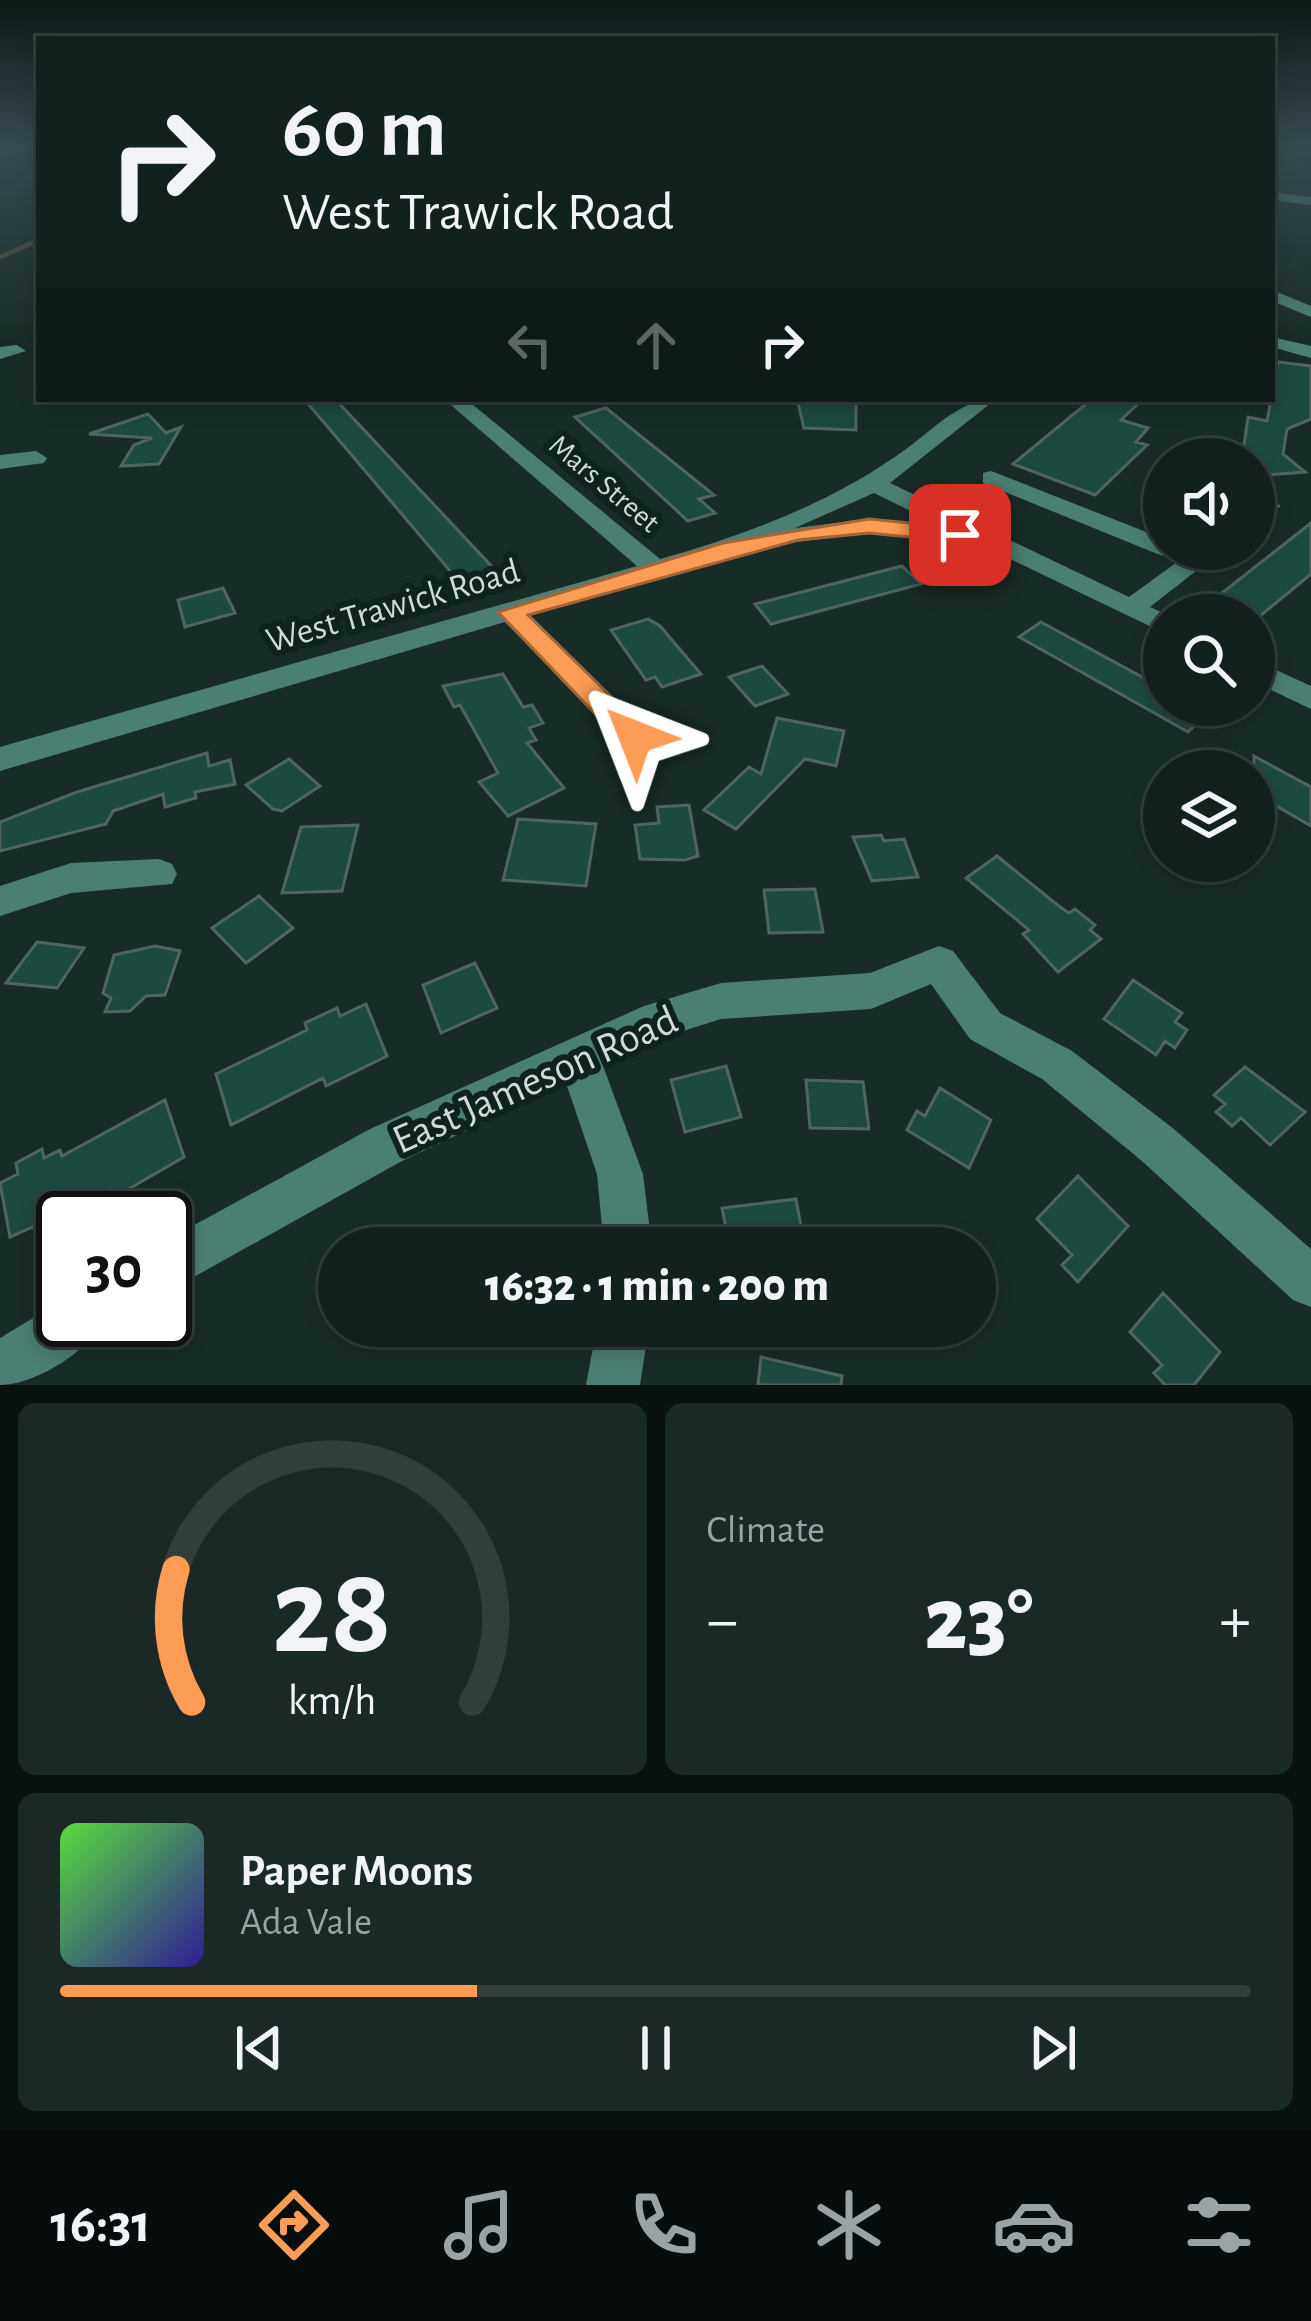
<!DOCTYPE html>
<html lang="en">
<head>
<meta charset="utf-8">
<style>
  :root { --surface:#12211d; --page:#1b2926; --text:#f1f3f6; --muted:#9ca3a4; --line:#313e3b; --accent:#fd9c55 }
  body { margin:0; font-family:"Alegreya Sans",sans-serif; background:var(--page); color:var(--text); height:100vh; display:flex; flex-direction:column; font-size:45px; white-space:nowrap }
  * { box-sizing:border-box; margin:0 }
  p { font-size:39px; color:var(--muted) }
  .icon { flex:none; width:66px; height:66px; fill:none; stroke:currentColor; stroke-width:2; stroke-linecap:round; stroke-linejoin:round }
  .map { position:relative; height:1385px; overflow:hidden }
  .drawer { display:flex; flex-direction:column; gap:18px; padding:18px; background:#0a1210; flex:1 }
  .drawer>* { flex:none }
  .banner { position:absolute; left:36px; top:36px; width:1239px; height:366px; border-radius:0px; box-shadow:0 6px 18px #0003,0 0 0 3px var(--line); background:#12211d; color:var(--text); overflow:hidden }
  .controls { position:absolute; left:1143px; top:438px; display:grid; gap:24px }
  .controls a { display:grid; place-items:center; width:132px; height:132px; border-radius:50%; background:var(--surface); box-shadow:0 6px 18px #0003,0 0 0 3px var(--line); font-size:60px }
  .speed { position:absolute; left:36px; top:1191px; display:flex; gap:24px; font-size:60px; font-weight:700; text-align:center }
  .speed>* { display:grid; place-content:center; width:156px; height:156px; border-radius:50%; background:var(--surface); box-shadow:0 6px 18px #0003,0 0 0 3px var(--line); line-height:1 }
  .speed .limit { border:6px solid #111; border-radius:18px; background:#fff; color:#111 }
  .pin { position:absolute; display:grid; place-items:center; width:102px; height:102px; color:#fff; margin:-51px; border-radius:24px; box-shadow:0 6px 18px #0006 }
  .me { position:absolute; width:132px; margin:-66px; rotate:315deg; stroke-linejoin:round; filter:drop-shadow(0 0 9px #0008) }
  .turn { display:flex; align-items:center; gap:42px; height:252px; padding:0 48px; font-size:54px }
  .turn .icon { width:156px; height:156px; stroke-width:2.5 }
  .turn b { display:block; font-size:84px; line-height:102px }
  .lanes { display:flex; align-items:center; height:114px; padding:0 48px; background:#0003; justify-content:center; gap:60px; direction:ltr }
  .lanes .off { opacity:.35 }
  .big { font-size:90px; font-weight:800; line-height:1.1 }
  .drawer .widget { flex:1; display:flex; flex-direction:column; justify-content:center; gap:18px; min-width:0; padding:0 42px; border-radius:18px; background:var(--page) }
  .drawer .dial { align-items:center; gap:0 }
  .dial svg { height:312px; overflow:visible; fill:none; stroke:var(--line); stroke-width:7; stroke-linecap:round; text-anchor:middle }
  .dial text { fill:var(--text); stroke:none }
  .song { display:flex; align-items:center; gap:36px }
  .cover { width:144px; height:144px; border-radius:18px; background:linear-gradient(135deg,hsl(110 70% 55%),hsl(250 70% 35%)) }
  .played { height:12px; border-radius:6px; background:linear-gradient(90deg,var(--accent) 35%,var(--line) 35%) }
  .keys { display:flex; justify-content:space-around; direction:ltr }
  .heat { display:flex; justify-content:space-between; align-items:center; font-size:66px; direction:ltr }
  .drawer .tiles { flex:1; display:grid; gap:18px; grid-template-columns:1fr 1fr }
  .widget:last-child { grid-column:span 2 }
  .trip { position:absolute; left:318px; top:1227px; width:678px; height:120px; border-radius:60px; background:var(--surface); box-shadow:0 6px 18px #0003,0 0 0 3px var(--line); font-weight:800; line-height:120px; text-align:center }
  .dock { display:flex; height:192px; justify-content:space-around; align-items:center; background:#070d0c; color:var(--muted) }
  .dock .icon { width:84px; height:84px }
  .dock .current { color:var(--accent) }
  .dock b { font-size:54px; color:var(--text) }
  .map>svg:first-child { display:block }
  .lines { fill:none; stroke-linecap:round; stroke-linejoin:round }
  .stream { stroke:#544740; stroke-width:4.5 }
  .building { fill:#1c4940; stroke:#4f655f; stroke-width:3 }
  .minor { fill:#4c7f73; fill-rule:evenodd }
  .route { fill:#fd9c55; stroke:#a46537; stroke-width:3 }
  .labels { text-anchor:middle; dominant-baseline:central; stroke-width:12; stroke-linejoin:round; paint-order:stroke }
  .far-street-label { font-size:30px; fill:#cfdbd7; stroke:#0e221e }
  .street-label { font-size:36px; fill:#cfdbd7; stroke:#0e221e }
  .near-street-label { font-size:42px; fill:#cfdbd7; stroke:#0e221e }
</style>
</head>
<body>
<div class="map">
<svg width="1311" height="1385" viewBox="0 0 1311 1385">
  <rect width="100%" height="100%" fill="#182c27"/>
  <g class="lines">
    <path class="stream" d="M0 257 39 240"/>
  </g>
  <path class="building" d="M1278 362 1311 366V419L1287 429 1283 454 1305 472 1267 475 1243 453 1248 417 1267 421Z
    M304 399H335L497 572 462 585Z
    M797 399H856V430L804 428Z
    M1092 399H1143L1121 420 1148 428 1136 442 1147 445 1095 495 1013 464Z
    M606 408 714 495 699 499 715 513 688 521 575 417Z
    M148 414 166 433 181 427 159 464 121 466 134 445 152 438 89 434Z
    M1311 523V574L1260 616 1217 597Z
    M902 566 921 584 771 624 755 604Z
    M223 588 235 613 185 627 178 600Z
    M648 619 660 626 701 674 662 687 655 677 646 680 611 630Z
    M1041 622 1164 689V705H1193L1208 713 1188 732 1019 637Z
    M762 666 788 694 755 706 729 677Z
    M503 674 523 707 532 705 543 723 529 728 536 740 527 743 564 788 508 816 479 782 498 773 460 705 454 707 443 686Z
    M777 718 844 731 836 766 805 759 736 829 704 810 749 767 761 774Z
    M207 753 209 766 230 760 235 784 195 792 196 798 165 807 163 794 113 811 106 824 0 851V822L77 792Z
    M1254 756 1311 787V826L1254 793Z
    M289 759 320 786 282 811 273 809 246 785Z
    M689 805 698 856 685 860 640 859 635 825 659 823 657 807Z
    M518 819 596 824 586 886 503 880Z
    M358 825 342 891 282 893 301 827Z
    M881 835 884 841 904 839 918 877 872 881 853 837Z
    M997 856 1060 907 1069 913 1075 909 1095 925 1090 930 1101 939 1058 972 1023 934 1029 930 966 878Z
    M815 889 823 932 769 933 764 890Z
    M259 896 293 928 246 963 212 928Z
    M37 942 84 948 57 988 6 983Z
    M155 946 180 951 165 995 146 996 130 1011 105 1012 111 998 103 993 114 955Z
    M475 963 497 1008 441 1033 423 985Z
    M1133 980 1182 1013 1175 1022 1187 1030 1175 1048 1165 1041 1156 1055 1104 1019Z
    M366 1004 387 1056 326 1086 323 1078 231 1125 216 1074 307 1030 305 1023 337 1008 340 1016Z
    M726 1066 741 1117 685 1132 671 1080Z
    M1245 1067 1305 1112 1270 1145 1241 1118 1232 1126 1216 1112 1225 1104 1214 1095Z
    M806 1080 863 1082 869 1129 810 1128Z
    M940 1088 991 1120 969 1168 907 1130 917 1111 925 1116Z
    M165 1100 184 1157 113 1198 110 1189 36 1234 35 1226 10 1237 0 1183 18 1174 16 1163 42 1149 44 1158 60 1150 62 1156Z
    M1078 1176 1128 1226 1078 1282 1062 1265 1072 1255 1037 1219Z
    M796 1199 805 1248H730L722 1208Z
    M1163 1293 1220 1352 1194 1385H1165L1154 1373 1162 1365 1130 1332Z
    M761 1357 842 1376 841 1385H758Z"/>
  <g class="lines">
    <path class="minor" d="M16 147H36L0 157V151Z
      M1272 192 1311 197V205L1272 200Z
      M1272 290 1311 306V317L1272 301Z
      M1272 337 1311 346V358L1272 347Z
      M0 347 17 345 26 351 0 359Z
      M444 399H466L660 559C748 534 837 501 910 446 937 426 962 399 996 399L890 483 1129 597 1195 549H1224L1150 607 1168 615 1164 633 971 540 869 533 789 543 777 536 667 576 529 614 646 729 651 737 646 745H624L505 622 0 771V747L637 566ZM874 493 941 526 869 519 795 528Z
      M36 451 47 458 44 463 0 469V455Z
      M991 471 1164 539V549H1176L1164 556 1155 553 983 483V473Z
      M1269 499 1281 506 1254 524V506Z
      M1254 660 1311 686V709L1254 682Z
      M159 859 172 864 177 874 172 884 71 893 0 916V886L71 863Z
      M939 946 953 951 1000 1013 1072 1051 1174 1129 1311 1249V1307L1293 1300 1142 1161 1042 1079 970 1039 931 984 871 1009 721 1019 667 1036 603 1066 643 1174 652 1248H604L597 1174 566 1083 402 1161 165 1293V1241L370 1129 644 1006 721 983 870 973Z
      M63 1300V1320H103C89 1352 34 1385 0 1385V1338Z
      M597 1326H649L640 1385H586Z"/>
  </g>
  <linearGradient id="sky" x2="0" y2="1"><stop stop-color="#0d1815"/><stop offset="0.43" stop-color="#374b52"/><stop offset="1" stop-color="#374b52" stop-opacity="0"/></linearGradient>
  <rect width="1311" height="341" fill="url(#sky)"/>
  <path class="route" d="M869 519 960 528 971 535 960 542 869 533 798 540 528 615 645 730 649 737 645 745H625L498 612 723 543Z"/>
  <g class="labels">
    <g class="far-street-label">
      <text transform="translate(604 484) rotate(40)">Mars Street</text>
    </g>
    <g class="street-label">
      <text transform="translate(393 606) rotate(-16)">West Trawick Road</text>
    </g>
    <g class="near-street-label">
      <text transform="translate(535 1080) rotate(-24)">East Jameson Road</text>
    </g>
  </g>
</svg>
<div class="controls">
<a><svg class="icon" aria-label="sound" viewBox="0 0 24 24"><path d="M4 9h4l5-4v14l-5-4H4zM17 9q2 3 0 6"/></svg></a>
<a><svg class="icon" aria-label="search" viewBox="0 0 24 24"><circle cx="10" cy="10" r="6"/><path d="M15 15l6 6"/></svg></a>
<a><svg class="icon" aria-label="layers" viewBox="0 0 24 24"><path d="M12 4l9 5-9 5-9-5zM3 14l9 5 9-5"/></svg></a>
</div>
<div class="speed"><div class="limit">30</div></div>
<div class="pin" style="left:960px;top:535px;background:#d93025"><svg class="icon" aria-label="arrive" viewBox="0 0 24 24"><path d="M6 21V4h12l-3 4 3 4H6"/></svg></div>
<svg class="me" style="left:635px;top:737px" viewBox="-20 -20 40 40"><path d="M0-17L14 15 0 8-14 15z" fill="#fd9c55" stroke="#fff" stroke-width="4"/></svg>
<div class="trip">16:32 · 1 min · 200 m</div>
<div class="banner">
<div class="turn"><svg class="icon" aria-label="right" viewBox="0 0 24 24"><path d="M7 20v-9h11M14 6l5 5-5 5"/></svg><div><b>60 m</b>West Trawick Road</div></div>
<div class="lanes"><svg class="icon off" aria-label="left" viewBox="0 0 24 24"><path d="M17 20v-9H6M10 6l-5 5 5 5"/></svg><svg class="icon off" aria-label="ahead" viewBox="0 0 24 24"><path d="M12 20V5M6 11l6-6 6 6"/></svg><svg class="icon" aria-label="right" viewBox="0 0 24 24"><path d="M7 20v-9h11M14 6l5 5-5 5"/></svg></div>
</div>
</div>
<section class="drawer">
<div class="tiles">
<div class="widget dial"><svg viewBox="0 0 100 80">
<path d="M14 69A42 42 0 1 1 86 69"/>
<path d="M14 69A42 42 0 0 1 10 35" stroke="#fd9c55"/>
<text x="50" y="56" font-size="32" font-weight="700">28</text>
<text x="50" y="72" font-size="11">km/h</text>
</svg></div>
<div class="widget"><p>Climate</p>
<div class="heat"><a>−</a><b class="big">23°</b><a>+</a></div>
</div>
<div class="widget">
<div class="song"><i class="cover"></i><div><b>Paper Moons</b><p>Ada Vale</p></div></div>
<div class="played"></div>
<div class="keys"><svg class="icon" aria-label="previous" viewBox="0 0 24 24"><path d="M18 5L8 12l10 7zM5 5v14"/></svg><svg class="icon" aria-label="pause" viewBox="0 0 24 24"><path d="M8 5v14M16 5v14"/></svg><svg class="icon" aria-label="next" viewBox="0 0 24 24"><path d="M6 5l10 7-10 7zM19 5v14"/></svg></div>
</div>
</div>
</section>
<nav class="dock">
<b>16:31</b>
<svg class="icon current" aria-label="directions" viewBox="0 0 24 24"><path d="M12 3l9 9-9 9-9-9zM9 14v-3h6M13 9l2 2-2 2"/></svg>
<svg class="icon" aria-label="music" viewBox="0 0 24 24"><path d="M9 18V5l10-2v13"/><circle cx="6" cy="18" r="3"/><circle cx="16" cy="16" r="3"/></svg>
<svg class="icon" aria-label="phone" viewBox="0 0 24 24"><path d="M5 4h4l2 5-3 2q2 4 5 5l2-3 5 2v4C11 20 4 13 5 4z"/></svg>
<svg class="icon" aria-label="climate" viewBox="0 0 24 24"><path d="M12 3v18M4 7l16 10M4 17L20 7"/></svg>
<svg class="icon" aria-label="car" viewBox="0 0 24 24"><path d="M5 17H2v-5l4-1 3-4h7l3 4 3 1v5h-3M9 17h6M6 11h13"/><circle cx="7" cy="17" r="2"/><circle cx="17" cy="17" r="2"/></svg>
<svg class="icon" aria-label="filters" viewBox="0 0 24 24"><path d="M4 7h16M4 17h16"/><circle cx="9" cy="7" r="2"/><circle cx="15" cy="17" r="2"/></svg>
</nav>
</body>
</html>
